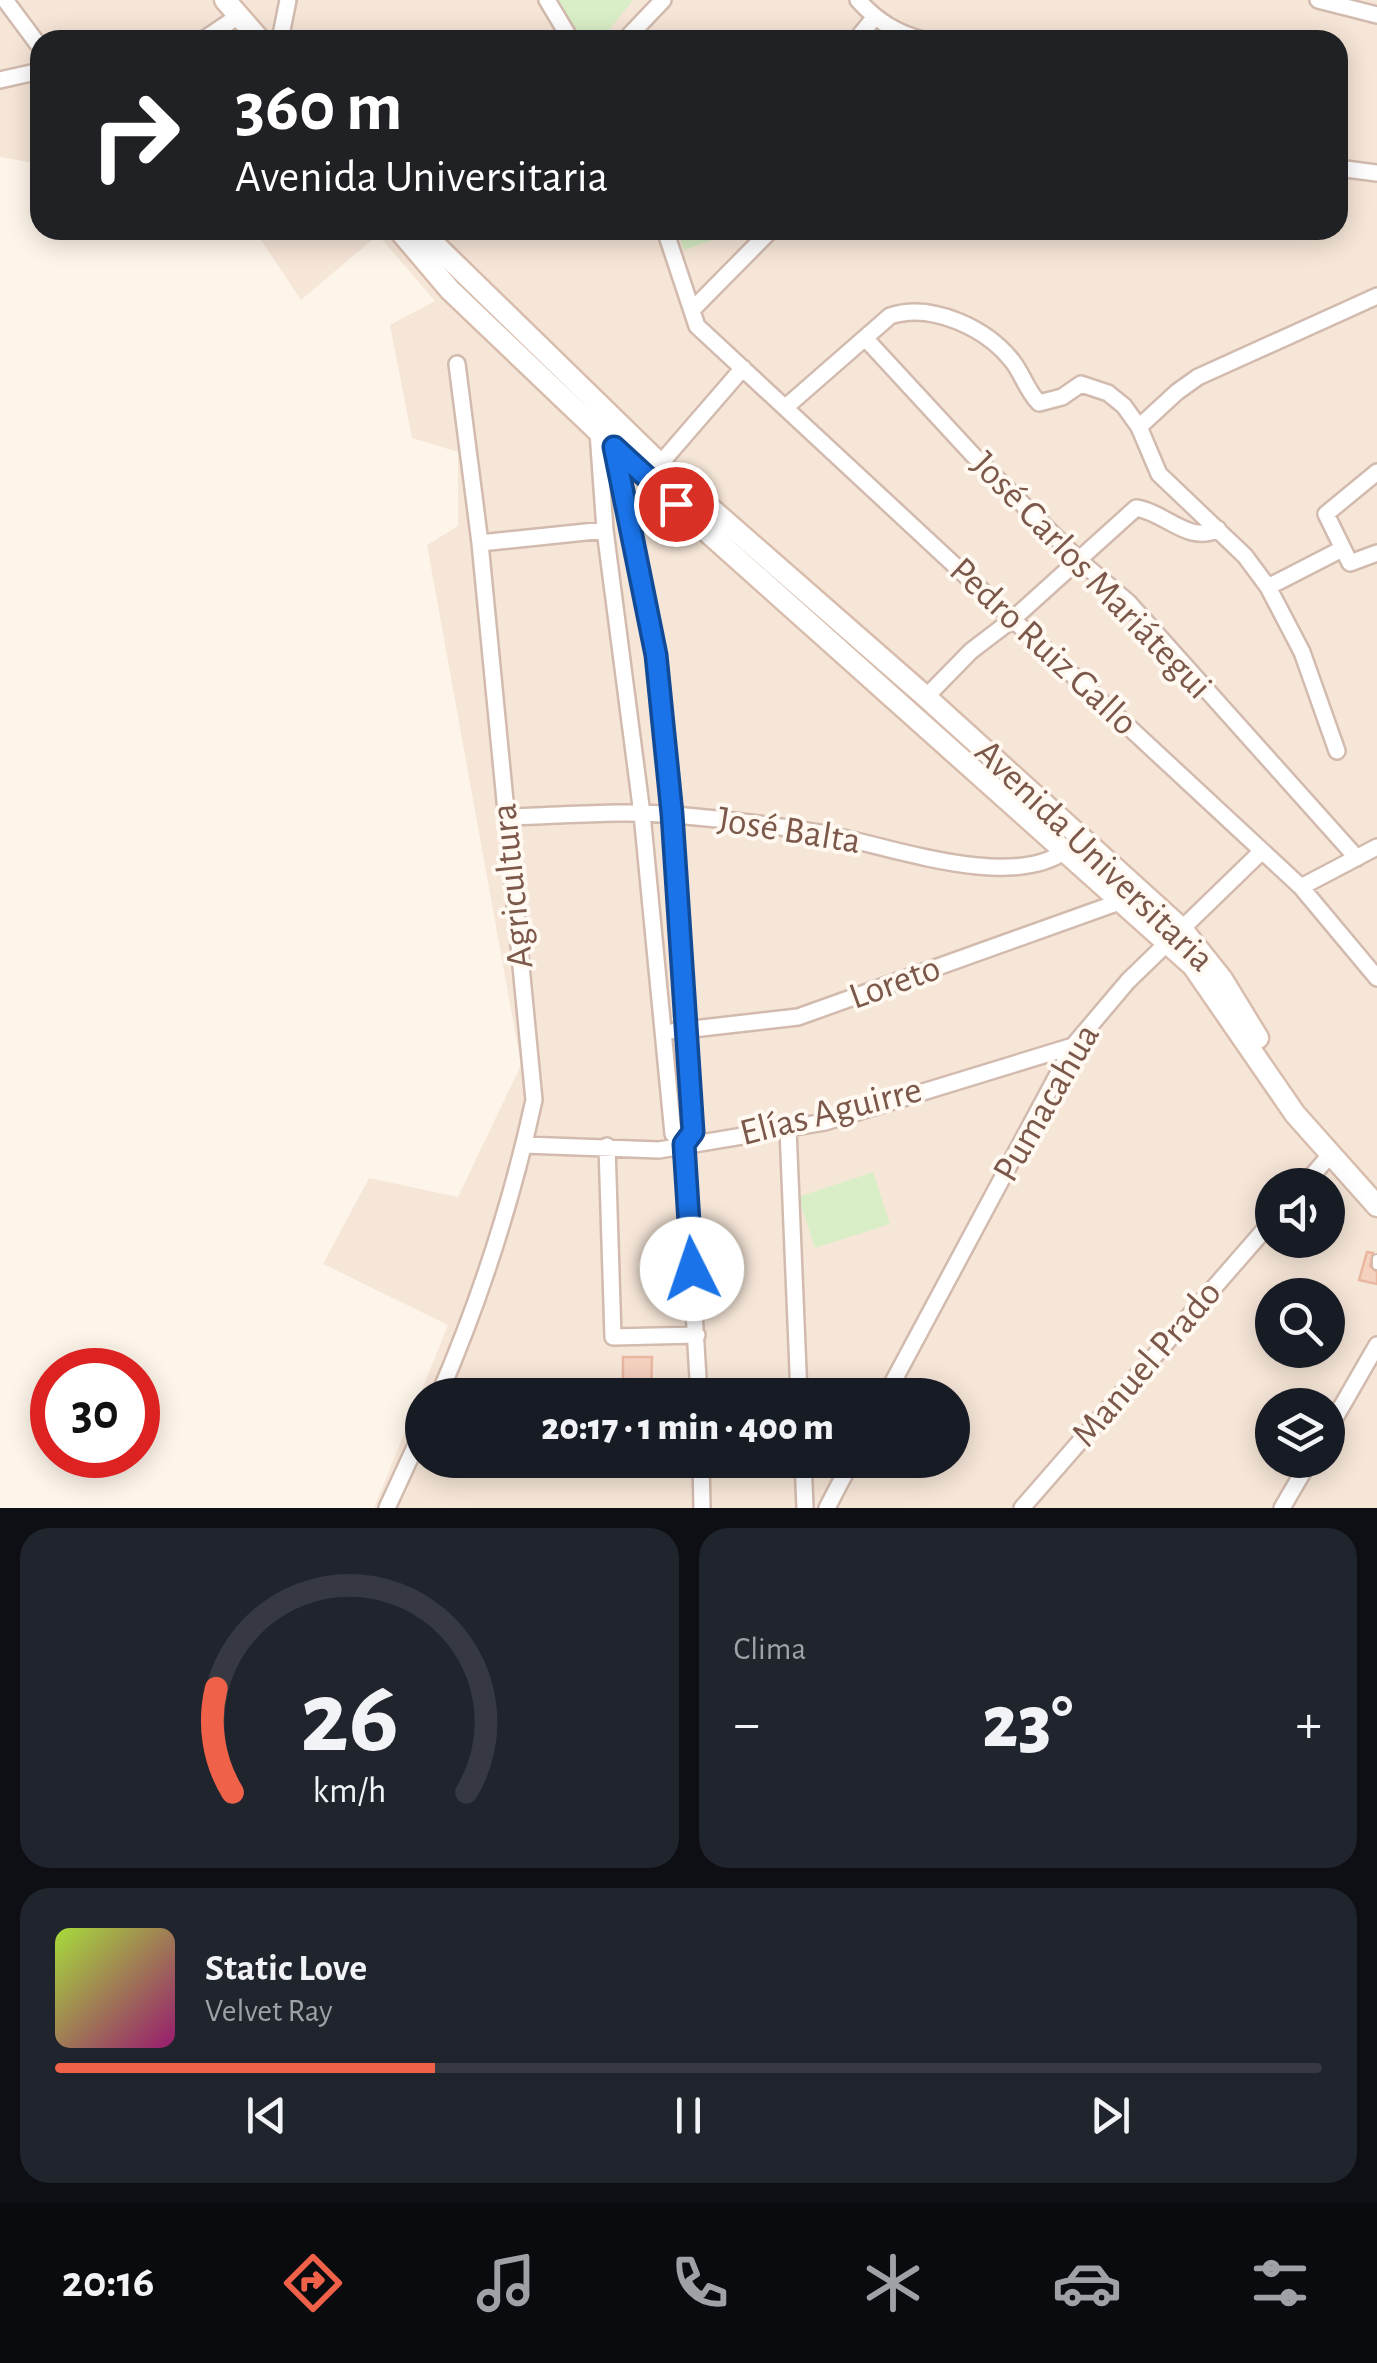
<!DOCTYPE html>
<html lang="es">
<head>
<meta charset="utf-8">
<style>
  :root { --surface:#171b24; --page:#20242c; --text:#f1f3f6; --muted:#9ea1a6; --line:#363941; --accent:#ef6148 }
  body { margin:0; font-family:"Alegreya Sans",sans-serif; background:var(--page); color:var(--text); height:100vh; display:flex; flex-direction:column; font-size:38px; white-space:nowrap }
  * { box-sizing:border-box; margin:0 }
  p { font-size:32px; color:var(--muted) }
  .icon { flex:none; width:55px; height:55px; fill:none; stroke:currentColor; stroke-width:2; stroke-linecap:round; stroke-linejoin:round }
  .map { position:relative; height:1508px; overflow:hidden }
  .side { display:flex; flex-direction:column; gap:20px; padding:20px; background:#0d0f14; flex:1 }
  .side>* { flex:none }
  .banner { position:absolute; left:30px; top:30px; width:1318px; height:210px; border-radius:30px; box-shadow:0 5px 25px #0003; background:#202124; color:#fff; overflow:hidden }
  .fabs { position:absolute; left:1255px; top:1168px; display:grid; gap:20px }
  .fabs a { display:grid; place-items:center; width:90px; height:90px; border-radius:50%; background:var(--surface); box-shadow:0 5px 25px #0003; font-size:50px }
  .speed { position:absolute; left:30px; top:1348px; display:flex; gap:20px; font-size:50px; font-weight:700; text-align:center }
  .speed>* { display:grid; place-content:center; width:130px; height:130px; border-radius:50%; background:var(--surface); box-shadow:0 5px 25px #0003; line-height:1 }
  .speed .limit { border:15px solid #d22; background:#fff; color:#111 }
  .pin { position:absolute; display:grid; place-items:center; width:85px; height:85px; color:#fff; margin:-42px; border:5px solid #fff; border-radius:50%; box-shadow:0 2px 10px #0007 }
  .me { position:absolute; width:110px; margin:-55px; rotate:356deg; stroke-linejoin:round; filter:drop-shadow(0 0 8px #0008) }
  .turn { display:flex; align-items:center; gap:35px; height:210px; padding:0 40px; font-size:45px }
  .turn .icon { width:130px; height:130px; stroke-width:2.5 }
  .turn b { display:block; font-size:70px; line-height:85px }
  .big { font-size:75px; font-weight:800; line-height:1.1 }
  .side .card { flex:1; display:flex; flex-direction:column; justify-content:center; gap:15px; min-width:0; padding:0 35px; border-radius:30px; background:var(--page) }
  .side .dial { align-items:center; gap:0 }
  .dial svg { height:260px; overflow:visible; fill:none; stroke:var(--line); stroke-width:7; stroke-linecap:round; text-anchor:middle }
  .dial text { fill:var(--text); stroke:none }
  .song { display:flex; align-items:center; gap:30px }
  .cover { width:120px; height:120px; border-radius:15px; background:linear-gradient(135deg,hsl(80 70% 55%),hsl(320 70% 35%)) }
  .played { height:10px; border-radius:5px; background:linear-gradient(90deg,var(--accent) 30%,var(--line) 30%) }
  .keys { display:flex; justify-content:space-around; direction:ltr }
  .heat { display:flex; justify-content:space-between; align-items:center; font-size:55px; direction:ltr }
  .side .tiles { flex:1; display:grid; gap:20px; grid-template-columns:1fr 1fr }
  .card:last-child { grid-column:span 2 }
  .trip { position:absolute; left:405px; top:1378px; width:565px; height:100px; border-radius:50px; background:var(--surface); box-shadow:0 5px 25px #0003; font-weight:800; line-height:100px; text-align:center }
  .dock { display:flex; height:160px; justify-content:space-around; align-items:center; background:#090b0e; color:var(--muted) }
  .dock .icon { width:70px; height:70px }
  .dock .active { color:var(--accent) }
  .dock b { font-size:45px; color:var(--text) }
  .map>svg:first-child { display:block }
  .residential { fill:#f6e6d8; fill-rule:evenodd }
  .green { fill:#d9eec6 }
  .building { fill:#f5d1c0; stroke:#e9b69f; stroke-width:2.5 }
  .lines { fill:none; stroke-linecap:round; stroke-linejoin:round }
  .service-casing { stroke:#d2bbae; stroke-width:12 }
  .minor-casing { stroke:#d2bbae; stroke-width:20 }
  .secondary-casing { stroke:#d8bdad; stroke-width:25 }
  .service { stroke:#fff; stroke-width:8 }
  .minor { stroke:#fff; stroke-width:15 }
  .secondary { stroke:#fff; stroke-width:20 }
  .route-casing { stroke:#114b97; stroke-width:25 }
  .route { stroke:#1a73e8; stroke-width:18 }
  .labels { text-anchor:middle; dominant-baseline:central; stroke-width:8; stroke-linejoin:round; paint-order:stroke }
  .street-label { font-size:38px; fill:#7c584a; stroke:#fff9f2 }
</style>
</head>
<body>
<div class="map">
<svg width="1377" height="1508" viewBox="0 0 1377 1508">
  <rect width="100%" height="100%" fill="#fef5ea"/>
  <path class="residential" d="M0 0H1377V1508H374L448 1325 323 1264 369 1178 458 1197 521 1065 427 545 458 526V452L412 438 390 325 435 301 378 235 301 300 261 240 267 230H1338V40H40V164L0 157ZM1272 1185H1328V1240H1272ZM1272 1295H1328V1350H1272ZM422 1395H952V1460H422ZM1272 1405H1328V1460H1272Z"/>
  <path class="green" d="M555 0H633L601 40H577Z
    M677 230H742L684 250Z
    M873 1172 890 1224 815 1248 798 1197Z"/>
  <path class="building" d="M1367 1252 1373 1253 1370 1266 1377 1272V1284L1359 1280Z
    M623 1357H652L651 1395H623Z"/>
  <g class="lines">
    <defs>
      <path id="service" d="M1377 1259V1265"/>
      <path id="minor" d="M5 0 40 47
        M547 0 571 40
        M858 0C877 21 896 33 923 40
        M1318 0 1377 15
        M203 40 240 15
        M280 40 288 0
        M625 40 663 0
        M856 40 874 18
        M0 80 40 71
        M1338 168 1377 173
        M665 230 697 326 1301 887 1377 978
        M693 309 771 230
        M865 338 973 455 1080 561 1128 602 1357 858
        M787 406 890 316C931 302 987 328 1013 362 1023 375 1027 391 1039 403L1062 397 1081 384 1108 393 1124 406 1139 427 1159 474 1245 556 1268 587 1302 652 1337 751
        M1139 427 1177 392 1198 377 1377 296
        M598 432 605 530 642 814 673 1134 684 1144
        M614 447 656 655 672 814 693 1132 684 1144 699 1395
        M660 464 743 368
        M1377 472 1326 514 1350 563 1377 553
        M480 543 605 530
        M1268 587 1342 549
        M926 697 971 651 1013 619 1136 508C1165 512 1189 545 1218 529
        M507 817C562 816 620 810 675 815 723 819 772 825 820 833 885 844 1008 892 1065 851
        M1301 887 1377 847
        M675 1031 798 1017 1122 901
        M788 1129 799 1395
        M524 1145 659 1150 825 1122 1073 1046
        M607 1146 613 1337 697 1335
        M1304 1185 1330 1155
        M439 1395C480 1300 512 1201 534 1100L480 543 457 364
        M886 1395 1073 1046 1128 981 1262 851
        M1328 1430 1377 1345
        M701 1460 702 1508
        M803 1460 805 1508
        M387 1508 422 1432
        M827 1508 852 1460
        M1022 1508 1272 1221
        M1282 1508 1310 1460"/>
      <path id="secondary" d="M225 0 260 40
        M399 230 450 290 647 478 1193 966 1295 1114 1377 1206
        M420 230 660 464 926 697 1182 929 1222 979 1258 1038"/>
    </defs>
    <use href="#service" class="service-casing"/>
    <use href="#minor" class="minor-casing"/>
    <use href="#secondary" class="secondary-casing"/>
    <use href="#service" class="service"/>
    <use href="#minor" class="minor"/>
    <use href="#secondary" class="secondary"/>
  </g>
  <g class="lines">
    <defs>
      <path id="route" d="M676 504 614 447 656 655 672 814 693 1132 684 1144 692 1269"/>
    </defs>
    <use href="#route" class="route-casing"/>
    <use href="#route" class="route"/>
  </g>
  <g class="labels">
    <g class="street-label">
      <text transform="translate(1091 576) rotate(46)">José Carlos Mariátegui</text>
      <text transform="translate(1043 647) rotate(43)">Pedro Ruiz Gallo</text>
      <text transform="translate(789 831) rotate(9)">José Balta</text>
      <text transform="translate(1094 856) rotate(44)">Avenida Universitaria</text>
      <text transform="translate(513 886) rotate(-96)">Agricultura</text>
      <text transform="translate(895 983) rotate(-20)">Loreto</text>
      <text transform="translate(1047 1103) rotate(-60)">Pumacahua</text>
      <text transform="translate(831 1112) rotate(-14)">Elías Aguirre</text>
      <text transform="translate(1147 1364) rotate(-49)">Manuel Prado</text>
    </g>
  </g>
</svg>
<div class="fabs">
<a><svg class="icon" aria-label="sound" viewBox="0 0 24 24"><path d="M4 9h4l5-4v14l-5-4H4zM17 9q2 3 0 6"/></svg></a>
<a><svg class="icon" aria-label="search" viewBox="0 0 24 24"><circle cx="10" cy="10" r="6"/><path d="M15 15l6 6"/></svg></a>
<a><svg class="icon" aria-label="layers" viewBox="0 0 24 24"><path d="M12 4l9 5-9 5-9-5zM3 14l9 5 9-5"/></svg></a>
</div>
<div class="speed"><div class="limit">30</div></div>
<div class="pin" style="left:676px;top:504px;background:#d93025"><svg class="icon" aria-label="arrive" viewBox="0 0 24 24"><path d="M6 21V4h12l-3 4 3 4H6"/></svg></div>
<svg class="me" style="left:692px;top:1269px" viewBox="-20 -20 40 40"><circle r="19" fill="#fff"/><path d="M0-13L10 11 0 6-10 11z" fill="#1a73e8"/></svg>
<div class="trip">20:17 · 1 min · 400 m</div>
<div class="banner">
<div class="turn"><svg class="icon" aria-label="right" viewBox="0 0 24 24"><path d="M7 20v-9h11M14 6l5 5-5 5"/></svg><div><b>360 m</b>Avenida Universitaria</div></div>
</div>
</div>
<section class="side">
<div class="tiles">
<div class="card dial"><svg viewBox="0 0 100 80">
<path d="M14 69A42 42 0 1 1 86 69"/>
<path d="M14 69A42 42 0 0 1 9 37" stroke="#ef6148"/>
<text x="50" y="56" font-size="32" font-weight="700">26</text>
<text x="50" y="72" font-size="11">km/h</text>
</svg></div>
<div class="card"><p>Clima</p>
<div class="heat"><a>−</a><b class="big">23°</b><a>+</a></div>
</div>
<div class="card">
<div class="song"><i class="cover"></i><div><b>Static Love</b><p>Velvet Ray</p></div></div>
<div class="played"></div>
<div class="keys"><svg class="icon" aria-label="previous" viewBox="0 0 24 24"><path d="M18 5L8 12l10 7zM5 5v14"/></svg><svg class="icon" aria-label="pause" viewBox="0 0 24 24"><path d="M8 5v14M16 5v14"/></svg><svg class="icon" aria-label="next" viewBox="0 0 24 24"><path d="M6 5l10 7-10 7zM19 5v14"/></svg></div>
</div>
</div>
</section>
<nav class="dock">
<b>20:16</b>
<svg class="icon active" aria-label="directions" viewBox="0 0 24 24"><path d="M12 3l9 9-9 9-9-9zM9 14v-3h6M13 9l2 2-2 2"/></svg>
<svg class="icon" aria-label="music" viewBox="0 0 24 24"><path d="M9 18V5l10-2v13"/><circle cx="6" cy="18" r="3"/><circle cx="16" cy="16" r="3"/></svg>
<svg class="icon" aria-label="phone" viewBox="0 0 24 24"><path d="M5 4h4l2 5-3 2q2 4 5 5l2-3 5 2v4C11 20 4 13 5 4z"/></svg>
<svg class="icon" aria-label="climate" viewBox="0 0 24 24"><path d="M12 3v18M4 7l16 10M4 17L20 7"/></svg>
<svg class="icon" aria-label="car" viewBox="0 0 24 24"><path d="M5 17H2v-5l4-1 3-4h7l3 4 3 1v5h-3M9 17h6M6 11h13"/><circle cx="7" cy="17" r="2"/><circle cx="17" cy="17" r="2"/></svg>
<svg class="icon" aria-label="filters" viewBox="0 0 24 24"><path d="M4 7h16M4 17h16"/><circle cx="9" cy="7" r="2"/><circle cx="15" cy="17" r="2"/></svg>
</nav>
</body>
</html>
